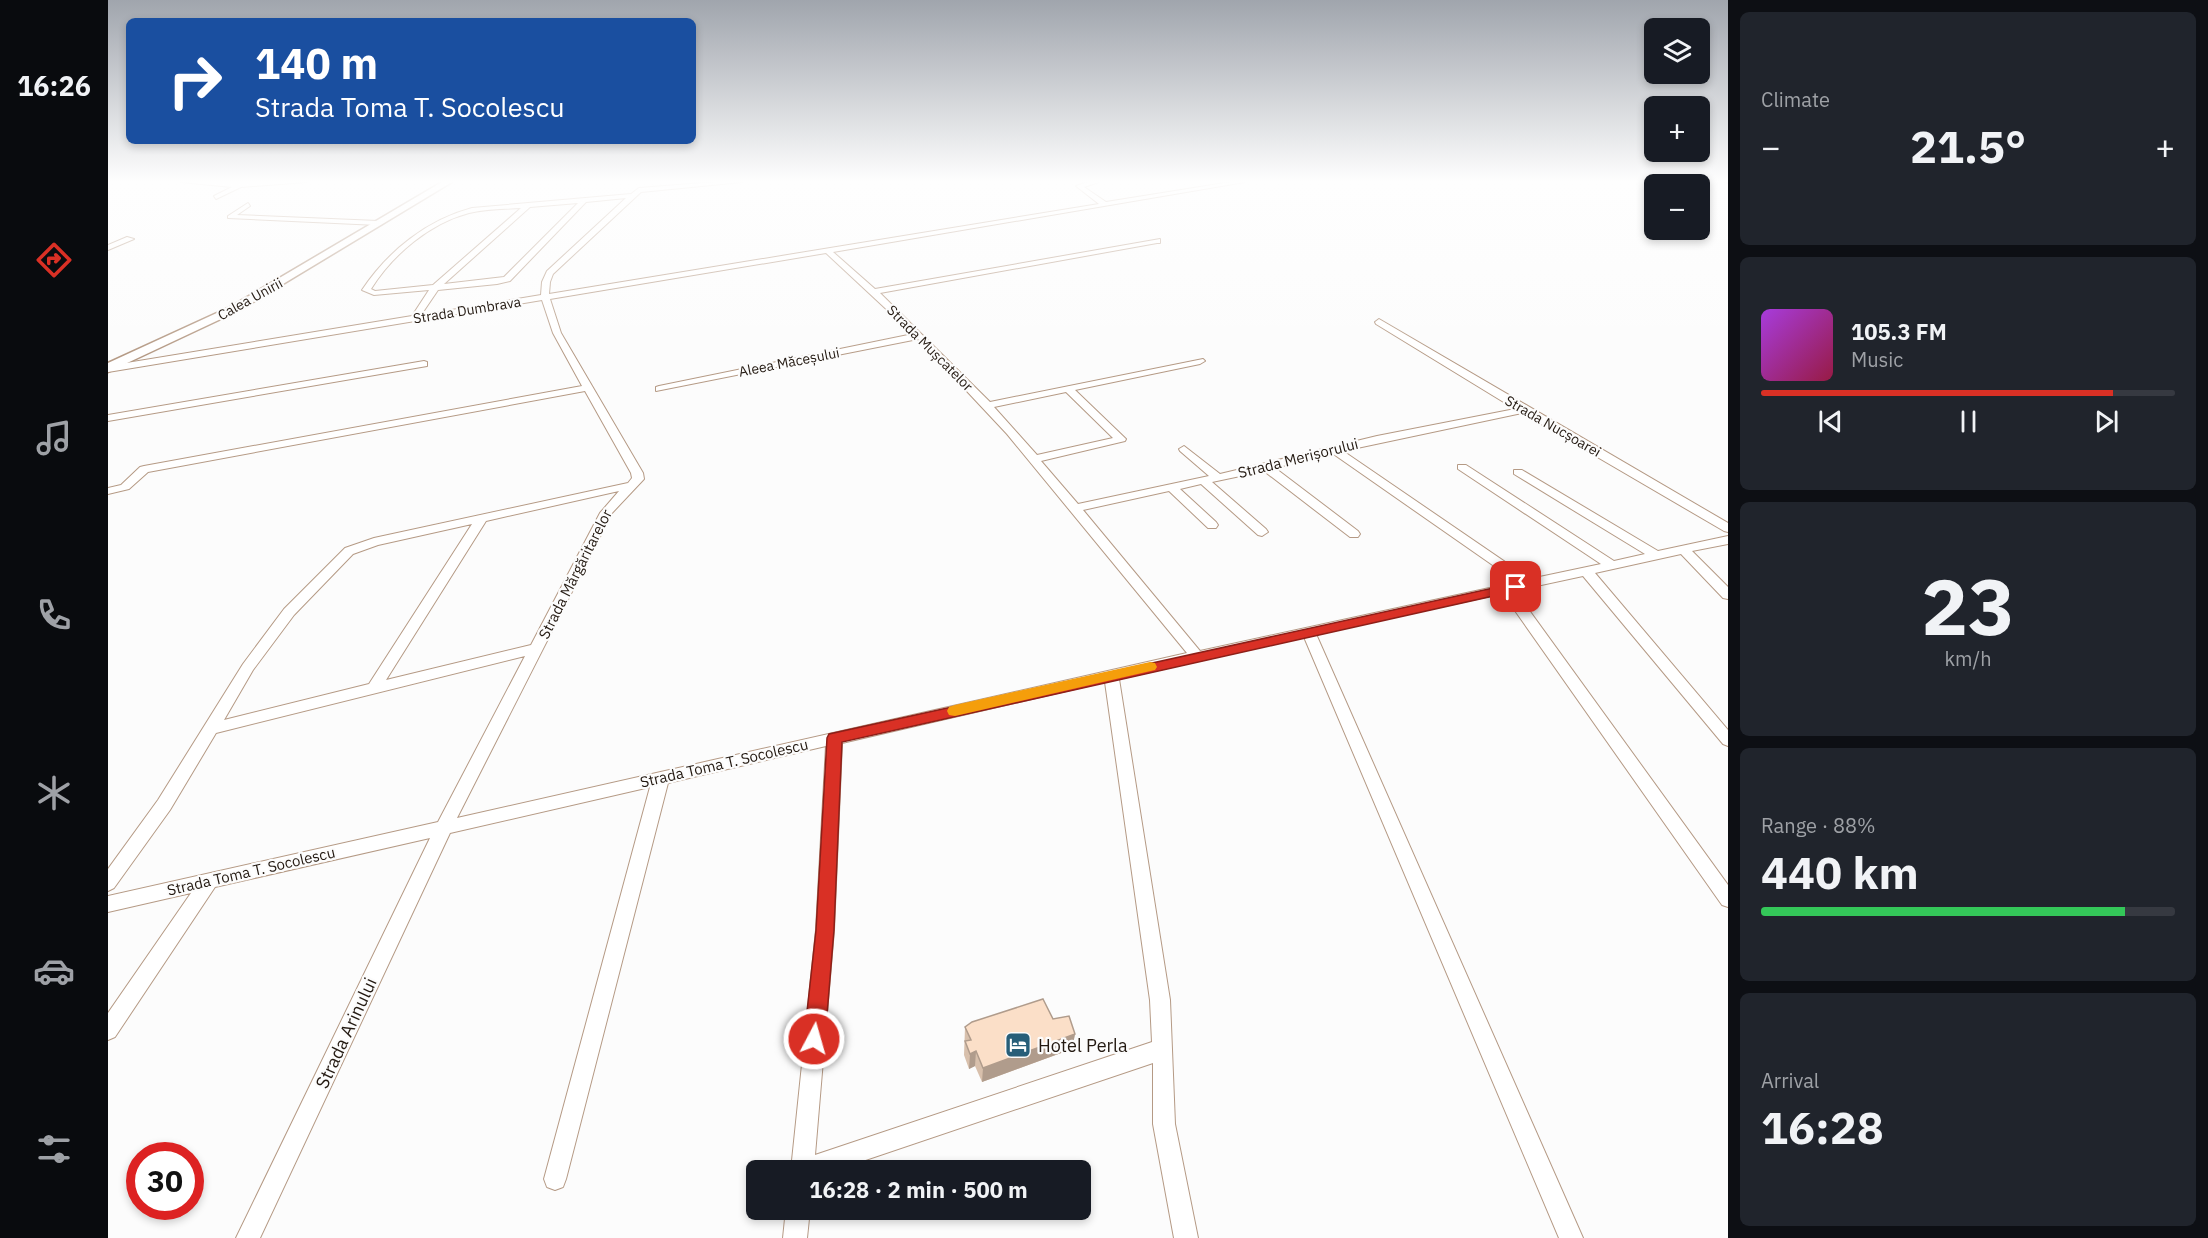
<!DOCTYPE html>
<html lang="en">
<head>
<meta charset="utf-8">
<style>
  :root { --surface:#171b24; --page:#20242c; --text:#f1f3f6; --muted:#9ea1a6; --line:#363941; --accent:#d93025 }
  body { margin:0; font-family:"IBM Plex Sans",sans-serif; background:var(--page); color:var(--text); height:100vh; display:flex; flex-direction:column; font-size:22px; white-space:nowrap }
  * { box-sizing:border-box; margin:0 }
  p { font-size:20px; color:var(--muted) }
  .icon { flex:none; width:33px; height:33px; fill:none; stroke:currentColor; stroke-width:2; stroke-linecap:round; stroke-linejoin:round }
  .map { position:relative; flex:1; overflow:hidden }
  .details { display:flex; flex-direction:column; gap:12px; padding:12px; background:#0d0f14; width:480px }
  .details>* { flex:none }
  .banner { position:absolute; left:18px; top:18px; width:570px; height:126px; border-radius:9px; box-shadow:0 3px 9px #0003; background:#1a4fa0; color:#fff; overflow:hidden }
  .fabs { position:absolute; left:1536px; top:18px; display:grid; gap:12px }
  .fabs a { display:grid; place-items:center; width:66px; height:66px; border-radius:9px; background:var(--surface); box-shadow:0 3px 9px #0003; font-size:30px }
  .speed { position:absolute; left:18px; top:1142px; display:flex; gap:12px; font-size:30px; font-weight:700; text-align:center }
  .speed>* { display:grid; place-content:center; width:78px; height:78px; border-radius:50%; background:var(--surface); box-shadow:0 3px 9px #0003; line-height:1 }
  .speed .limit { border:9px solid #d22; background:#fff; color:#111 }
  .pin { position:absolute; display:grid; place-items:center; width:51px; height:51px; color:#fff; margin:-26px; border-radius:12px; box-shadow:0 3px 9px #0006 }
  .me { position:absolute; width:66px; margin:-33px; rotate:6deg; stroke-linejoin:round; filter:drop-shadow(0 0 4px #0008) }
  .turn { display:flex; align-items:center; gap:21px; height:126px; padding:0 30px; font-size:27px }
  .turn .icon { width:78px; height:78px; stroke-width:2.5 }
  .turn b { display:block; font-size:42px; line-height:51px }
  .big { font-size:45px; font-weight:700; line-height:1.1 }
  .details .tile { flex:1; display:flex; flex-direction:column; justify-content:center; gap:9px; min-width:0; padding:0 21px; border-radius:9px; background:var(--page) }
  .details .dial { align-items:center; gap:0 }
  .dial b { font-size:78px; line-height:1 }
  .song { display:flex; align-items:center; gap:18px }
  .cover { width:72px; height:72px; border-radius:9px; background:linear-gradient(135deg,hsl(280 70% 55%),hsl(340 70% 35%)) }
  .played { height:6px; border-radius:3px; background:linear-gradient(90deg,var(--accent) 85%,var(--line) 85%) }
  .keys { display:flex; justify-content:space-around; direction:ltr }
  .heat { display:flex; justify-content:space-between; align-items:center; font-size:33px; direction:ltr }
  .charge { height:9px; border-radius:4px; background:linear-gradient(90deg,#34c759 88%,var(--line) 0) }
  .trip { position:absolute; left:638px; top:1160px; width:345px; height:60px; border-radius:9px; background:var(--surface); box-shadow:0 3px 9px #0003; font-weight:700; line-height:60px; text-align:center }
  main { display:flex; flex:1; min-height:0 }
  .menu { display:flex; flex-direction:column; width:108px; justify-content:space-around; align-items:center; background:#090b0e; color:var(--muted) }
  .menu .icon { width:42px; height:42px }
  .menu .current { color:var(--accent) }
  .menu b { font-size:27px; color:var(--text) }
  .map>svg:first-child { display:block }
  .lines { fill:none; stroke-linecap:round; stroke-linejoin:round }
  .stream { stroke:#d48f55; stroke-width:2 }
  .minor-casing { stroke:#b59a85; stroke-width:2 }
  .secondary-casing { stroke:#b59a85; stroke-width:3 }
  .minor { fill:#fff; fill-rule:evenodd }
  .secondary { fill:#fff; fill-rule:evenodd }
  .wall { fill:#d8c0ac }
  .shaded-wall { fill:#b09c8c }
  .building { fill:#fbdfc8; stroke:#b09c8c; stroke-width:1.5 }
  .route { fill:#d93025; stroke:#8d1f18; stroke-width:1.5 }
  .slow { fill:#f59e0b }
  .labels { text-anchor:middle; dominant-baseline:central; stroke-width:4.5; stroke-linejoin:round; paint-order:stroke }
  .far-street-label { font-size:14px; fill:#231911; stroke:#fcfcfc }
  .street-label { font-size:15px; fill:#231911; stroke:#fcfcfc }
  .near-street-label { font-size:18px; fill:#231911; stroke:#fcfcfc }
  .near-poi-label { font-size:18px; fill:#231911; stroke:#fcfcfc; text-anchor:start }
</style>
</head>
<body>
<main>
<nav class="menu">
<b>16:26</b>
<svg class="icon current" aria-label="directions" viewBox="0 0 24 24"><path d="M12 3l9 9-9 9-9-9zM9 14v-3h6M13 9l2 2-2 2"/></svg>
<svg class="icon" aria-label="music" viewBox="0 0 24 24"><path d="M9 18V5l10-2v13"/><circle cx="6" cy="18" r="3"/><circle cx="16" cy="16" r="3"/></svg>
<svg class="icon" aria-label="phone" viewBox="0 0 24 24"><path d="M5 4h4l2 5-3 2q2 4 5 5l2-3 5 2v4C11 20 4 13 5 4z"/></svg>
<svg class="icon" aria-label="climate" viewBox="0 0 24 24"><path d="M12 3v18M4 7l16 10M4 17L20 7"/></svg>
<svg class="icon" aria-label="car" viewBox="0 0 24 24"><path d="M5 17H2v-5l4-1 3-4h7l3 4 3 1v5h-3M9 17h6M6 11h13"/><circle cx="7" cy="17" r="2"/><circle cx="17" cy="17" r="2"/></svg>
<svg class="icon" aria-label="filters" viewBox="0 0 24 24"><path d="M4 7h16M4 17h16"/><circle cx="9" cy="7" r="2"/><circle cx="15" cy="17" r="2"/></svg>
</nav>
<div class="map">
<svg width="1620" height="1238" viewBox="0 0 1620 1238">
  <rect width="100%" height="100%" fill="#fcfcfc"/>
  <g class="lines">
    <path class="stream" d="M1616 182 1620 183"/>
    <defs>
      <path id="minor" d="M73 182H199L133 187 108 199 106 196 124 187Z
        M608 182H634L533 192 445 274 442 282 441 294 991 204 968 186 980 182H991L976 187 998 202 1123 182H1137L725 252 767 289 1052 239V243H1049L772 293 882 402 1095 359 1097 361 1092 364 967 390 1018 439 1017 441 933 461 970 504 1101 476 1072 451 1071 449 1076 446 1112 474 1269 436 1407 409 1268 324 1267 322 1271 319 1620 523V532L1616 531 1414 413 1235 451 1422 579 1493 564 1350 469V465H1358L1506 561 1537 554 1406 474V470H1414L1550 551 1620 536V544L1584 551 1620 587V599L1615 598 1573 554 1487 573 1620 730V746L1615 744 1475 576 1405 591 1413 599 1620 885V907L1614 905 1403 605 1392 594 1208 634 1475 1238H1451L1196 637 1011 679 1062 1000 1067 1124 1090 1238H1066L1045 1124V1063L728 1170H683L708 930 718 746 560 783 458 1179 455 1187 447 1190 439 1187 436 1179 542 787 342 833 152 1238H128L322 838 107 887 7 1037 0 1040V1013L83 893 0 912V896L330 822 417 656 108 733 62 810 6 888 0 891V869L50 800 135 664 176 609 237 548 266 538 520 483 524 478 523 473 477 391 40 472 21 489 0 494V488L13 485 32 467 36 466 474 386 445 333 434 300 0 372V366L304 316 321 290 266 295 254 290C280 251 319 220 364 208L523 194 531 188ZM518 198 439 271 434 282 433 295 313 315 330 290 389 284 402 281 478 202ZM470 203 396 277 336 284 422 207ZM413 208 325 285 267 291 263 289C284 255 322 223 361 213 378 209 396 209 413 208ZM718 253 805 334 551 386 548 387V391L810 339 899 434 1079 653 349 818 504 513 536 479 535 473 453 333 442 299ZM958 392 1005 438 929 455 886 407ZM1224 453 1409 582 1092 651 975 510 1061 491 1100 528H1108L1110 525 1108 522 1072 489 1093 484 1150 535 1154 536 1160 532 1158 529 1104 482 1156 471 1242 537H1250L1252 534 1250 531 1167 468ZM511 491 492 513 423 645 278 680 378 521ZM364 524 261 684 116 720 145 670 186 615 245 554 270 545ZM997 682 1042 1000 1044 1042 707 1155 726 930 734 743Z
        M140 203 142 206 129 215 270 221 273 223 270 225 120 218V216Z
        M19 237 26 239 0 250V245Z
        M316 361 319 362V366L0 421V415Z
        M678 1209H702L699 1238H675Z"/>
      <path id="secondary" d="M334 182H344L132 310 0 372V363L124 306Z"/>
    </defs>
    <use href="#minor" class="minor-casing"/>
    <use href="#secondary" class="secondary-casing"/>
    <use href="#minor" class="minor"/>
    <use href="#secondary" class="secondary"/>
  </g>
  <path class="wall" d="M945 1019 967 1034 964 1049 874 1082 867 1066 861 1069 856 1055 857 1027Z"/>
  <path class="shaded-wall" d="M967 1034 964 1049 874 1082 875 1068Z
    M868 1051 867 1066 861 1069 862 1054Z"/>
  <path class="building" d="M935 999 945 1019 961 1016 967 1034 875 1068 868 1051 862 1054 857 1041 863 1040 857 1027 864 1022Z"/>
  <linearGradient id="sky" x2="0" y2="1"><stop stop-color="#a0a5ad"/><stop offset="0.51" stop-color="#fefefe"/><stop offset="1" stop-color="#fefefe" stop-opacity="0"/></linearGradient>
  <rect width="1620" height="355" fill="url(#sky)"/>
  <path class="route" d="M1408 583 1412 584 1414 587 1412 590 734 742 726 930 717 1039 714 1046 706 1049 699 1046 696 1039 708 930 719 738 721 734Z"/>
  <path class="slow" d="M1042 662 1047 663 1049 667 1047 670 847 716 841 715 839 711 841 707 847 705Z"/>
  <defs>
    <symbol id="hotel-square" viewBox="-11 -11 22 22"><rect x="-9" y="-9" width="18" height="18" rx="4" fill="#275e79" stroke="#fcfcfc"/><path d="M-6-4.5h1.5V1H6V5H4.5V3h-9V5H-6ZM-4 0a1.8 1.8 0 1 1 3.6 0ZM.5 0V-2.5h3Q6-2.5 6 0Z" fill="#fff"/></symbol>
  </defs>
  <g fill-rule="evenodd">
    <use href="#hotel-square" x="895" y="1030" width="30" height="30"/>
  </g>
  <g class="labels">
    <g class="far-street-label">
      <text transform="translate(142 299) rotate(-29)">Calea Unirii</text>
      <text transform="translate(359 310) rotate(-9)">Strada Dumbrava</text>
      <text transform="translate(822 348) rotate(45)">Strada Mușcatelor</text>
      <text transform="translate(681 362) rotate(-11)">Aleea Măceșului</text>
      <text transform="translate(1445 426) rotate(30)">Strada Nucșoarei</text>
    </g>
    <g class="street-label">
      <text transform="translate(1190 458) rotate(-14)">Strada Merișorului</text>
      <text transform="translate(467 574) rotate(-63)">Strada Mărgăritarelor</text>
      <text transform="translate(616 763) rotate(-13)">Strada Toma T. Socolescu</text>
      <text transform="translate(143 871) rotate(-13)">Strada Toma T. Socolescu</text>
    </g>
    <g class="near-street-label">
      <text transform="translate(238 1033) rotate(-65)">Strada Arinului</text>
    </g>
    <g class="near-poi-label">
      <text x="930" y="1045">Hotel Perla</text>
    </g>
  </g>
</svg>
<div class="fabs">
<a><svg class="icon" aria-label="layers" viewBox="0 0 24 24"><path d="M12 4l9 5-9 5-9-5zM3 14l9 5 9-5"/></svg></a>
<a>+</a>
<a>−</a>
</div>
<div class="speed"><div class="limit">30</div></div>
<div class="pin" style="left:1408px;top:587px;background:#d93025"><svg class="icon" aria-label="arrive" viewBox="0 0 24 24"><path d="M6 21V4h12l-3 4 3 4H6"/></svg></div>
<svg class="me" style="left:706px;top:1039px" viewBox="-20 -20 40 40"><circle r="17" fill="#d93025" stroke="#fff" stroke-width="3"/><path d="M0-11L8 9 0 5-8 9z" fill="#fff"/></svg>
<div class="trip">16:28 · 2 min · 500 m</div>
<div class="banner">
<div class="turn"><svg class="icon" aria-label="right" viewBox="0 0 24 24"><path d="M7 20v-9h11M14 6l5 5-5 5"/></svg><div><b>140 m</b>Strada Toma T. Socolescu</div></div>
</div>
</div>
<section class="details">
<div class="tile"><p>Climate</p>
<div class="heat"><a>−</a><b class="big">21.5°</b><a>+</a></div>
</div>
<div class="tile">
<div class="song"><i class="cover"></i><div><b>105.3 FM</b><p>Music</p></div></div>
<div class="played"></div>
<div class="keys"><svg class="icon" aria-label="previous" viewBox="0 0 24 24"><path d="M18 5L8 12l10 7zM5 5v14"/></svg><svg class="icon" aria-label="pause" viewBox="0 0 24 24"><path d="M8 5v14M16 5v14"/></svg><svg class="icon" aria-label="next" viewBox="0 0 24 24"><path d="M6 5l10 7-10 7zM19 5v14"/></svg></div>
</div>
<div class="tile dial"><b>23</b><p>km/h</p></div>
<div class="tile"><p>Range · 88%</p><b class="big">440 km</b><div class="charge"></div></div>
<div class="tile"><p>Arrival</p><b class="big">16:28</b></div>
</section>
</main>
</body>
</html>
